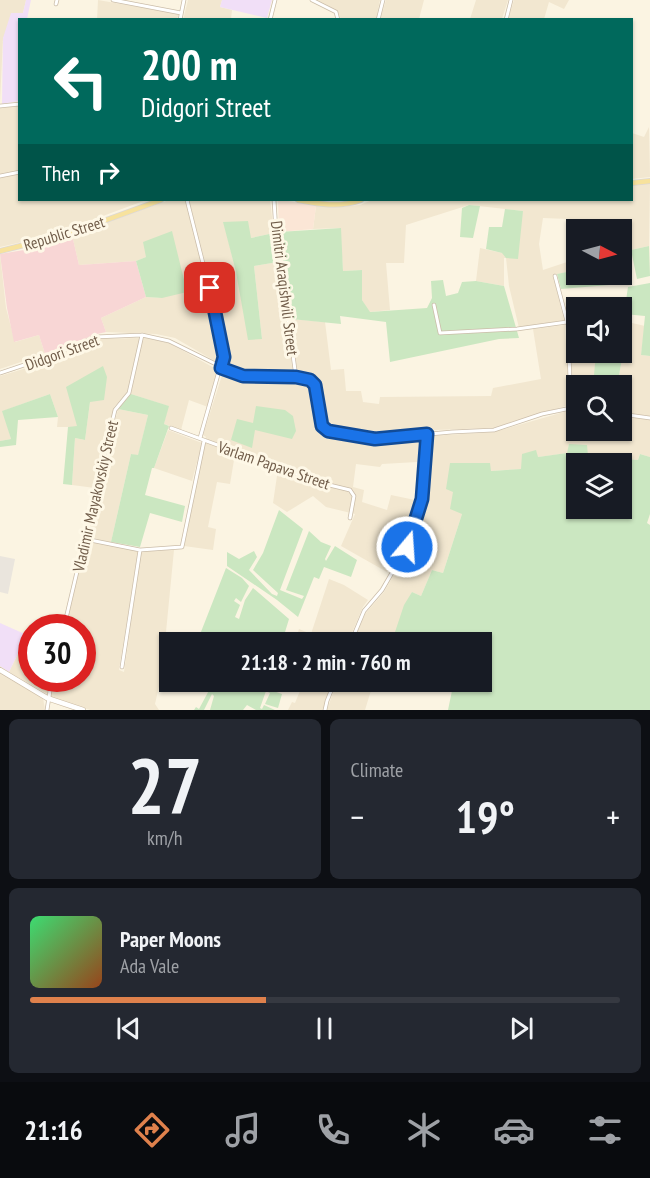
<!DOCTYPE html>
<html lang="en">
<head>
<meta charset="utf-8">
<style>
  :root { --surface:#171b24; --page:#242831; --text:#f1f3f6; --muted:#9ea1a6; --line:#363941; --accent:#df814c }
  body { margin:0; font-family:"PT Sans Narrow",sans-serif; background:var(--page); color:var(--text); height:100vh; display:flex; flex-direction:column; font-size:22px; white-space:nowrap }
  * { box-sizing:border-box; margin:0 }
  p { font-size:20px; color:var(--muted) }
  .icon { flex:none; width:33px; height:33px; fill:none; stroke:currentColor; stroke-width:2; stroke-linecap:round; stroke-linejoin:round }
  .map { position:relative; height:710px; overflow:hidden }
  .drawer { display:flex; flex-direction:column; gap:9px; padding:9px; background:#0d0f14; flex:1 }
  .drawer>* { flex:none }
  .guide { position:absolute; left:18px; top:18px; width:615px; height:183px; border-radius:0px; box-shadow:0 2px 4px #0004; background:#00695c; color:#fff; overflow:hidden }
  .needle { width:39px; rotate:96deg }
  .controls { position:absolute; left:566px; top:219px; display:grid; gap:12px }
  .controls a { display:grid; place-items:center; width:66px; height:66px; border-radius:0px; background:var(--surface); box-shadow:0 2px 4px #0004; font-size:30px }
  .speed { position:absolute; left:18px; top:614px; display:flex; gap:12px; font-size:30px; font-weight:700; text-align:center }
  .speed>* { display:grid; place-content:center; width:78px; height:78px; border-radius:50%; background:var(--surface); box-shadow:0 2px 4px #0004; line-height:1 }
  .speed .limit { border:9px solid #d22; background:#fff; color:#111 }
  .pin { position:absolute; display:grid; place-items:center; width:51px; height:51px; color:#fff; margin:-26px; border-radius:12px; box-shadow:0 3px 9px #0006 }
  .me { position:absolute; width:66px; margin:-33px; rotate:18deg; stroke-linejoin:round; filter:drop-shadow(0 0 4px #0008) }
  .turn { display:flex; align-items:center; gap:21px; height:126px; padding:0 24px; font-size:27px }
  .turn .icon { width:78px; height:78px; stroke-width:2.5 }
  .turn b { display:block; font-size:42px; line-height:51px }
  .then { display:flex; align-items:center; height:57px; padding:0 24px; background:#0003; gap:12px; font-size:22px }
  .big { font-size:45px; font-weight:800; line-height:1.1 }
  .drawer .widget { flex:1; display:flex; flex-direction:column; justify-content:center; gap:9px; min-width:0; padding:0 21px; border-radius:9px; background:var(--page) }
  .drawer .dial { align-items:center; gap:0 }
  .dial b { font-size:78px; line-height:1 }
  .song { display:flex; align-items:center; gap:18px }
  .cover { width:72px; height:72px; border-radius:9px; background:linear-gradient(135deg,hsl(140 70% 55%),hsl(20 70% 35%)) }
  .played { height:6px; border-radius:3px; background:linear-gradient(90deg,var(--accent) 40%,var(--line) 40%) }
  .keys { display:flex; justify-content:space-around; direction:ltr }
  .heat { display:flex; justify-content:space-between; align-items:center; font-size:33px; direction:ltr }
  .drawer .tiles { flex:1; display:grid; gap:9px; grid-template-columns:1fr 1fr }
  .widget:last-child { grid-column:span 2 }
  .trip { position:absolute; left:159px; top:632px; width:333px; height:60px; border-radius:0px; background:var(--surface); box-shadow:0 2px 4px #0004; font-weight:800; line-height:60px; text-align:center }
  .tabs { display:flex; height:96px; justify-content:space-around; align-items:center; background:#090b0e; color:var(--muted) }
  .tabs .icon { width:42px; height:42px }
  .tabs .on { color:var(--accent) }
  .tabs b { font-size:27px; color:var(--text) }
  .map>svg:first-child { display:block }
  .residential { fill:#f2e7d0; fill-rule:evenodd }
  .commercial { fill:#fbe6d6 }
  .industrial { fill:#eae5dd }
  .education { fill:#f1dff7 }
  .medical { fill:#f8d6d5 }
  .green { fill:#cbe7c1; fill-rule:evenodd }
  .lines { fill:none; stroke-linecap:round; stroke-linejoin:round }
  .street-casing { stroke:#cbbda9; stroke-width:4.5 }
  .secondary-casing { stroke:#cebea7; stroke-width:6 }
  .primary-casing { stroke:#ddd8d4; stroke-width:6 }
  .street { stroke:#fff; stroke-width:3 }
  .secondary { stroke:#fff; stroke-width:4.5 }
  .primary { stroke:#f7e29d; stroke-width:4.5 }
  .route-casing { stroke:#114b97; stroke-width:15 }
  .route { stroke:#1a73e8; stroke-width:10 }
  .labels { text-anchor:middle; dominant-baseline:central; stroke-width:6; stroke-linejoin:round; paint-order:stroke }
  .street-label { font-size:16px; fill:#715d4a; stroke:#fef8e7 }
</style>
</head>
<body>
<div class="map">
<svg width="650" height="710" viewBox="0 0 650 710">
  <rect width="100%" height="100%" fill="#fbf4e2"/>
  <path class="residential" d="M0 0H26L23 13 3 38 0 102Z
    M98 0 179 14 177 19 97 20Z
    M188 0H222L220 7 232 10 231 19 183 20Z
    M315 0H380L376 20 341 19 337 11Z
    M386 0H424L419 19 380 20Z
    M476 0H508L502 19H470Z
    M514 0H569L564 9 549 2 544 19H508Z
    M19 106 20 200H146L49 236 0 247V108Z
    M649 127 650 177 632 179V129V133L644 137Z
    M650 183 649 246 631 250 627 228 594 229 593 220 543 218 539 244 543 270 576 259V270L553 275 564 320 519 328 509 286 506 258H504V286L476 281 480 248 502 253 523 211 469 205 406 225 404 263H386L390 310 369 312 362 300V270L343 271 340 228 313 229 316 206 339 207 360 205 372 200H632V185Z
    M169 200H185L215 316 223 356 220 364 175 338 156 334 106 332 101 318 146 297 162 298 146 257 136 261 79 265 72 235Z
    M189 200H270L274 233 251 238 224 223 236 272 262 339 254 266 278 262 293 373 243 372 224 366 226 357 224 336Z
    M0 254 6 308 15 342 39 335 45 354 0 369Z
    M291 319 325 322 331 370 344 369 346 391H361L363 402 379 404 380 397 491 396 493 388 541 379 533 329 565 325 569 405 493 428 435 430 376 437 330 429 324 420 319 386 311 376 297 369Z
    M628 322 645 326 641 355 650 356V416L621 413V386L591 385V382L572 381 571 325H576V352L596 353 595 375 618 381Z
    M145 337 169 343 218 370 208 407 189 400 181 430 164 424 168 406 131 394 142 341Z
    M139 338 140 340 127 393 114 407 95 488 72 485 75 438 85 440 90 402 103 366 77 427H57L58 417 50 394 3 411 11 439 0 441V376L43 363 96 339Z
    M223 372 244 378 297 379 308 382 313 386 320 427 329 435 376 442 421 437 424 440 420 499 405 543 387 572 341 546 355 514 326 507 313 496 287 512 273 503 278 469 235 454 230 484 217 482 208 527 216 529 213 550 184 546 206 437 203 435ZM417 462 415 500 391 495 387 510 362 502 364 490 353 487 356 464 380 467 382 464Z
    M118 409 148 415 138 456 131 454 111 542 86 537Z
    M571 410 576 411V430H621V416L650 420V457L640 454 638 460 587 456 569 444 568 453 538 457 521 469 490 471V463L453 491 462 514 443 573 432 570 421 596 412 592 396 632 417 640V642H353L365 614 384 592 405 555 414 534 424 503 429 438 430 436 494 432Z
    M168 430 202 443 192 481 154 468Z
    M86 539 126 548 138 552 119 670 124 672 141 551 174 550 162 673 155 704 159 710H90L51 697 55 678H82V627H66Z
    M329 579 344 585 368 600 363 607 348 642H295L299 629 311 634Z
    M27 635 31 637 32 678H50L47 694 9 672Z
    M0 674 43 698 45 710H0Z
    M304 681H333L323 710H288L292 702 295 703Z
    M337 681H362L373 684 365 710H327Z"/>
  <path class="commercial" d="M282 200 316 206 313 229 279 232 278 201Z"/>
  <path class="industrial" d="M0 556 15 559 8 594 0 592Z"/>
  <path class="education" d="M26 0H31L27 19 20 20 19 101 2 104 3 38 11 13H23Z
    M222 0H272L267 18 220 7Z
    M0 623 27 635 9 672 0 666Z"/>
  <path class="medical" d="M72 235 79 265 136 261 146 297 101 318 106 332 97 334 45 354 39 335 14 342 7 308 0 254 30 249Z"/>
  <path class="green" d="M469 205 480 206 473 238 460 237 462 208Z
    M505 209 523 211 518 259 506 258 502 253 486 249 489 227H502Z
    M248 221 251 238 274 233 278 262 254 266 262 339 248 340 236 272 223 222Z
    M341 228 343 271 362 270V300L370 312 427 308 432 298 431 281 443 280 446 296 458 293 462 282 476 281 504 286 519 338 499 339 390 362 386 322 340 316 341 324 291 319 279 232Z
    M172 231 187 292 162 298 146 297 136 261 146 257 143 242Z
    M649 246 650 276 637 279 631 250Z
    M576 270V274L620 275 621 284 561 289 557 274Z
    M650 283V356L641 355 645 316 624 314 628 287Z
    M621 330 627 331 618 381 594 375 596 353 621 352Z
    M103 366 107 377 104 400 90 402 85 440 75 438 72 485 63 484 68 427 77 426 66 387Z
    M50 394 58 417 18 420 16 445 0 447V441L11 439 2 411Z
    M131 394 169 406 164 424 169 426 154 468H152L145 495 185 506 182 522 150 513 140 547 111 542 131 454 138 455 148 415 118 409Z
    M256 406 285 410 293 416 296 431 292 439 255 430 252 448 231 440 237 419 253 423Z
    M569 444 587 445 588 456 638 460 640 454 650 457V514L647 523 650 525V710H448L454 681H482V642H417V640L395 632 404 605 412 592 421 596 432 570 443 573 462 514 450 509 453 492 446 489 450 463H490L491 471 521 469 522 454 536 450 538 457 567 453ZM588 458 603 459V463L621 464V508H576V464L587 463Z
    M279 510 303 529 280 590 302 599 304 596 286 590 309 531 321 542 331 546 325 559 326 561 335 546 357 560 351 577 324 567 319 579 314 577 298 617 277 600 227 566V552L239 559 254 551 257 557 249 570 272 594 277 596 278 593 253 570 263 553Z
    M226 568 242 578 249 586 241 602 236 598 234 601 240 605 235 617 239 619 245 600 253 588 289 619 282 642H229L231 637 227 635 224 642H197Z
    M214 681H268L265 688 282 694 278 708 265 704 270 693 266 691 260 708 262 709 264 705 275 710H256L247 705 243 710H210L214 696 212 694 204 710H194L196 707 199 709Z"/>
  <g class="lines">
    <defs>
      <path id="street" d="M113 0 181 13
        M312 0 336 12 338 20
        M56 4 57 0
        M180 20 184 0
        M270 20 275 0
        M378 20 383 0
        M506 20 511 0
        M0 106 20 104
        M0 176 20 172
        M187 200 215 311 223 357 200 438
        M274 200 276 232 296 377
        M555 276 568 325 571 408
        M434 305 440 333 517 329 567 322
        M0 373 48 357 95 337 142 335 169 341 236 374 296 377 310 380 315 385 323 426 328 431 375 439 452 432 494 430 542 414 571 408 576 409
        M621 414 650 418
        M171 428 321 483 350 490 354 496 350 518
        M85 539 140 550 122 667
        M140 550 182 547 204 441
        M64 627 115 410 129 393 142 335
        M351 642 364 611 382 590 407 547 422 499 427 434
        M47 710 52 678
        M325 710 327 701 335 681"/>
      <path id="secondary" d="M0 670 47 698 83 710"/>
      <path id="primary" d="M632 183 650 181
        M298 200C319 204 340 208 361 200
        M0 251 68 234 161 200"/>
    </defs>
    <use href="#street" class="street-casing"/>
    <use href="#secondary" class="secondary-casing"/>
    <use href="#primary" class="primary-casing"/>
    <use href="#street" class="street"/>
    <use href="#secondary" class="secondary"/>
    <use href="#primary" class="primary"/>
  </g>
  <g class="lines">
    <defs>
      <path id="route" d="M210 288 224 357 221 368 243 376 296 377 310 380 315 385 322 426 328 431 375 439 427 434 422 499 407 547"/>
    </defs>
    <use href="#route" class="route-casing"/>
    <use href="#route" class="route"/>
  </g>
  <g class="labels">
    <g class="street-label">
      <text transform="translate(64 233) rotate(-17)">Republic Street</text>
      <text transform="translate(285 288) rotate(83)">Dimitri Araqishvili Street</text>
      <text transform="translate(62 352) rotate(-20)">Didgori Street</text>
      <text transform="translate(274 465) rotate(19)">Varlam Papava Street</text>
      <text transform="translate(95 496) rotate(-77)">Vladimir Mayakovskiy Street</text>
    </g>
  </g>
</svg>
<div class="controls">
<a><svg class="needle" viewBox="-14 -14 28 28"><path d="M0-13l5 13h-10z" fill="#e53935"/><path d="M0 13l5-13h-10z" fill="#9ea1a6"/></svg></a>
<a><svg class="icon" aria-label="sound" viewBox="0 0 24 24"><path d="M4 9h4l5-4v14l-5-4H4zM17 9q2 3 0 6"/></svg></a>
<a><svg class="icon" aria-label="search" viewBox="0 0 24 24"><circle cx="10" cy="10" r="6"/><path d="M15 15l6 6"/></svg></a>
<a><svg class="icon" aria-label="layers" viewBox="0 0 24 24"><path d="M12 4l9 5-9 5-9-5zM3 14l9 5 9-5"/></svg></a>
</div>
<div class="speed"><div class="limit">30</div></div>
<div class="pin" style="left:210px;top:288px;background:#d93025"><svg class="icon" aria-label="arrive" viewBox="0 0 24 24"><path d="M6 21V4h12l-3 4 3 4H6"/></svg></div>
<svg class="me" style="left:407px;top:547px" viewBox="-20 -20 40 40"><circle r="17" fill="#1a73e8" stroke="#fff" stroke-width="3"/><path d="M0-11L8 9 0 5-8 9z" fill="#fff"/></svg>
<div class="trip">21:18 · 2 min · 760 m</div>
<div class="guide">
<div class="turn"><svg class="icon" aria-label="left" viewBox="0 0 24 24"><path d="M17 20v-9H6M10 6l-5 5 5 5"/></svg><div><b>200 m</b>Didgori Street</div></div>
<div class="then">Then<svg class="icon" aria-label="right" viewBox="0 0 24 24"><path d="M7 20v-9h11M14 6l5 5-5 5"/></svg></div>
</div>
</div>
<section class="drawer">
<div class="tiles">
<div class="widget dial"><b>27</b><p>km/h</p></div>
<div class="widget"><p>Climate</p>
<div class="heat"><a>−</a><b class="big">19°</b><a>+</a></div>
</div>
<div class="widget">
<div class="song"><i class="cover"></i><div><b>Paper Moons</b><p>Ada Vale</p></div></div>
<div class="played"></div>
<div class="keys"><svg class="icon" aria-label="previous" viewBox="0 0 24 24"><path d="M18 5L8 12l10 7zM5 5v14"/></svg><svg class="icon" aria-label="pause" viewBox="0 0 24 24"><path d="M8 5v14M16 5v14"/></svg><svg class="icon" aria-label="next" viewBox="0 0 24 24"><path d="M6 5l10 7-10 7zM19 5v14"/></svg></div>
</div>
</div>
</section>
<nav class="tabs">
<b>21:16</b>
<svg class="icon on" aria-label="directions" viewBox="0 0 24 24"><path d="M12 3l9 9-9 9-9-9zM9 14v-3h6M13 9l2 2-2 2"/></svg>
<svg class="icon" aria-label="music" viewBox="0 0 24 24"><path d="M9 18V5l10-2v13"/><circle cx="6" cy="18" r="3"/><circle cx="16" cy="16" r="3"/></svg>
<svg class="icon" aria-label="phone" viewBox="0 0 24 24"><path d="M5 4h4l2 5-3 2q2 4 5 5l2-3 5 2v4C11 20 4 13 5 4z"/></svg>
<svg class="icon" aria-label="climate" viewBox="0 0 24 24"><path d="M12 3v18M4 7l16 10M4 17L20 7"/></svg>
<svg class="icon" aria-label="car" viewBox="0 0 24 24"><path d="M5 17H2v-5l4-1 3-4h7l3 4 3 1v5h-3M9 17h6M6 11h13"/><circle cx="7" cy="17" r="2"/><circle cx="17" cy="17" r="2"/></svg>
<svg class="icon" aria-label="filters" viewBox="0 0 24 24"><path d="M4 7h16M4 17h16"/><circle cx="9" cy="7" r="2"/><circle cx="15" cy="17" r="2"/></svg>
</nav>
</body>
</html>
